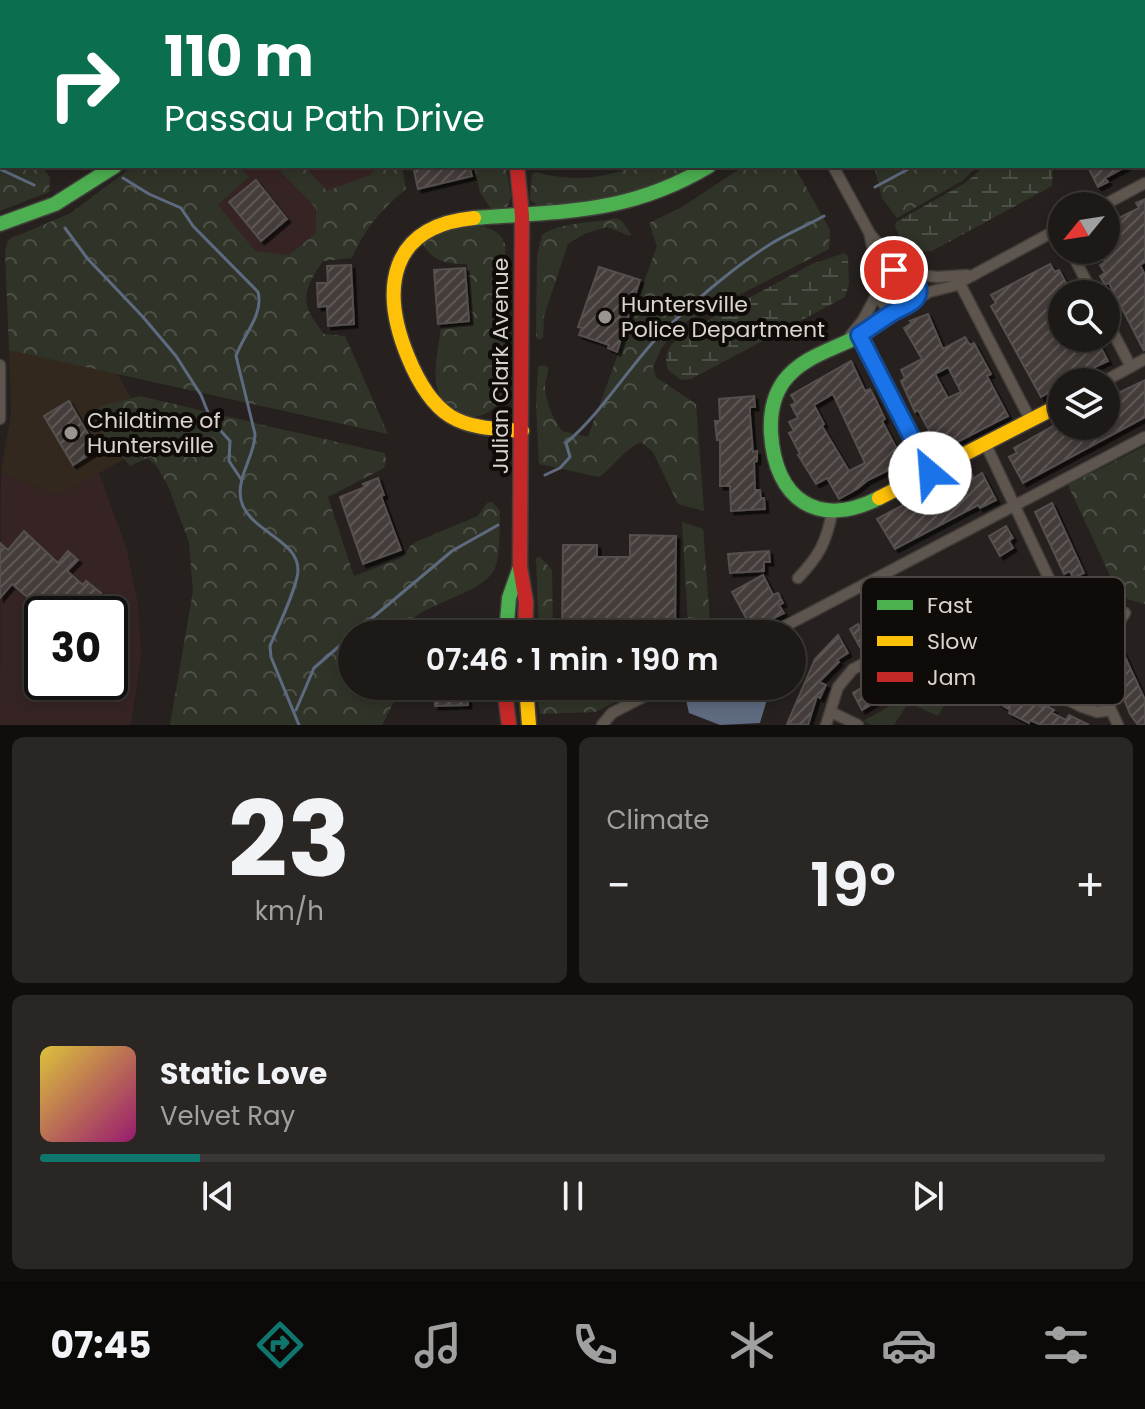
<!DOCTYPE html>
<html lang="en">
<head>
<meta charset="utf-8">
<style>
  :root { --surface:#1c1916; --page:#292623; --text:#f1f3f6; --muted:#a0a0a1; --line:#3a3835; --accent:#0f766e }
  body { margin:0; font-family:Poppins,sans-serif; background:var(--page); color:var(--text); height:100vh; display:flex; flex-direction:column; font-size:30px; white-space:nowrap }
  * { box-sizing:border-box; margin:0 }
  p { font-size:26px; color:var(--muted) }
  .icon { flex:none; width:44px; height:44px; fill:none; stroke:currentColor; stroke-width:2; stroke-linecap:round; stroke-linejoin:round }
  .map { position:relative; height:725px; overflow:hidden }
  .side { display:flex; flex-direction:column; gap:12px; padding:12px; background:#0f0e0c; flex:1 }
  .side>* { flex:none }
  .hud { position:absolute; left:0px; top:0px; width:1146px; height:168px; box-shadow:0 4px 12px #0003,0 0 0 2px var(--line); background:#0b6e4f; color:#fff; overflow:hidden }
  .needle { width:52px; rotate:240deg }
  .controls { position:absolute; left:1048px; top:192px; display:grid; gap:16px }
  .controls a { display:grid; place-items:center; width:72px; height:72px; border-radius:50%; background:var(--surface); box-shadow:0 4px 12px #0003,0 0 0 2px var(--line); font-size:40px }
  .speed { position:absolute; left:24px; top:596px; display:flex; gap:16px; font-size:40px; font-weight:700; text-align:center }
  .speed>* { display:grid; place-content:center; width:104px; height:104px; border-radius:50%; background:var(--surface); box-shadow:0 4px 12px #0003,0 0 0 2px var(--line); line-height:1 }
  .speed .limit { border:4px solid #111; border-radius:12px; background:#fff; color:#111 }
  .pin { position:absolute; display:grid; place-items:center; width:68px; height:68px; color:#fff; margin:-34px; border:4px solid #fff; border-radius:50%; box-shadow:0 2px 8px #0007 }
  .me { position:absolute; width:88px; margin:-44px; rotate:333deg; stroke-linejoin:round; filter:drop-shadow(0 0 6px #0008) }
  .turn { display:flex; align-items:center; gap:28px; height:168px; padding:0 32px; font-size:36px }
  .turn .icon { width:104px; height:104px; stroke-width:2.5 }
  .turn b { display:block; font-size:56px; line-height:68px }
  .big { font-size:60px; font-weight:600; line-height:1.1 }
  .side .card { flex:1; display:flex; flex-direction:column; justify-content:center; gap:12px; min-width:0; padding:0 28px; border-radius:12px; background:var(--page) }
  .side .dial { align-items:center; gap:0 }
  .dial b { font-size:104px; line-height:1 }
  .song { display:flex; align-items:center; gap:24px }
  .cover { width:96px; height:96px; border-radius:12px; background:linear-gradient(135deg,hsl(50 70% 55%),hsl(320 70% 35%)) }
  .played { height:8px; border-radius:4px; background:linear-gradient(90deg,var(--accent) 15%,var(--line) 15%) }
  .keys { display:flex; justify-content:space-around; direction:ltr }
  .heat { display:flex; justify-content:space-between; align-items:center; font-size:44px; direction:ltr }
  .side .tiles { flex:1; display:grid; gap:12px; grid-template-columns:1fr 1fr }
  .card:last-child { grid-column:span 2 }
  .trip { position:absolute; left:338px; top:620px; width:468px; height:80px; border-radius:40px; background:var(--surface); box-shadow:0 4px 12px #0003,0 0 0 2px var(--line); font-weight:600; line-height:80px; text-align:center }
  .dock { display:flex; height:128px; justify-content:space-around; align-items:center; background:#0b0a09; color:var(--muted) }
  .dock .icon { width:56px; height:56px }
  .dock .on { color:var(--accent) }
  .dock b { font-size:36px; color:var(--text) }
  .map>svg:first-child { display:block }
  .commercial { fill:#362424; fill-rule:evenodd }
  .built { fill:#33281d }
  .grass { fill:url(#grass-dots) }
  .forest { fill:url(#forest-crowns) }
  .wetland { fill:url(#wetland-marsh) }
  .park { fill:#303428 }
  .water { fill:#5e6a7f }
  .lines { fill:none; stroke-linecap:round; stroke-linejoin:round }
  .stream { stroke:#5e6a7f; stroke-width:3 }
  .building { fill:url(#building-hatch); stroke:#55504e; stroke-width:2; fill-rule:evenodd; filter:url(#shadow) }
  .street-casing { stroke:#423e3b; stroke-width:13 }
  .fast-casing { stroke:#423e3b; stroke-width:17 }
  .slow-casing { stroke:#423e3b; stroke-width:17 }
  .jam-casing { stroke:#423e3b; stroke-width:17 }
  .street { stroke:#5d554e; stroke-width:10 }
  .fast { stroke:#4caf50; stroke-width:14 }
  .slow { stroke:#ffc107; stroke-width:14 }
  .jam { stroke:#c62828; stroke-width:14 }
  .route-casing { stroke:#114b97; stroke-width:20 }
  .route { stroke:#1a73e8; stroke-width:14 }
  .poi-dot { fill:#9b9592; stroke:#0f0b08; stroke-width:3 }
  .labels { text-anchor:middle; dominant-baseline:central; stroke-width:8; stroke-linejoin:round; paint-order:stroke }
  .poi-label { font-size:22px; fill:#dad4d0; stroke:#0f0b08; text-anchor:start }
  .street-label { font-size:22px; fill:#dad4d0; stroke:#0f0b08 }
  .key { fill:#0f0b08; stroke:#4c4744; stroke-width:2 }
  .key-label { font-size:22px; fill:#dad4d0 }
</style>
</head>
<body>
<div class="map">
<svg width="1145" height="725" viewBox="0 0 1145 725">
  <defs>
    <pattern id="grass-dots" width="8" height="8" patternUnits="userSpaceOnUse" patternTransform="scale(2)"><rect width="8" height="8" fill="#303428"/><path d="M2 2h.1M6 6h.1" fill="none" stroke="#4d5046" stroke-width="1.8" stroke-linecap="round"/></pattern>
    <pattern id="forest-crowns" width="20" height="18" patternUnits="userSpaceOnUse" patternTransform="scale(2)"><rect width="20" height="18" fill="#303428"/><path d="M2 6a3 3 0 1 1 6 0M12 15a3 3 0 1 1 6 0" fill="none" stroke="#4d5046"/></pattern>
    <pattern id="wetland-marsh" width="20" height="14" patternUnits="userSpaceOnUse" patternTransform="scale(2)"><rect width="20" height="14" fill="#303428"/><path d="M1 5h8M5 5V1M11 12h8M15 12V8" fill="none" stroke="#4d5046"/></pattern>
    <pattern id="building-hatch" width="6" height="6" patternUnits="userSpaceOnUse" patternTransform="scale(2)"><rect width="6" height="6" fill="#443d3b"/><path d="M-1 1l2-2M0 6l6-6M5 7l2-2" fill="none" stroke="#5e5856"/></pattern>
    <filter id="shadow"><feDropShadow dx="3.5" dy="3.5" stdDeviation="0" flood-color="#0009"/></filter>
  </defs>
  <rect width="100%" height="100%" fill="#26211e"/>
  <path class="commercial" d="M238 166H275L316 208V233L289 255 255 251 218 205 248 178Z
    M304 166H377L371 175 327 192Z
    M1 472 58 496 99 473 127 550 138 604 141 655 131 725H0ZM42 614H110V682H42Z"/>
  <path class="built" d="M37 228 155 442 58 496 1 472 11 414 6 246 11 237Z"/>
  <path class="grass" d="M883 289a15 15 0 1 1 30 0a15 15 0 1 1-30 0Z"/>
  <path class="forest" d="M0 121 2 166H41L50 177 49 192 0 211Z
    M133 166H238L249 177 218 205 255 251 289 255 316 233V208L275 166H304L327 191 370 175 377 166H402L406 189C380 211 366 227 352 258L323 261C301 293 300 304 324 334L345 336 388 434 9 350 5 252 8 240 71 213Z
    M474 166H506L511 197 507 207 491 209 480 192Z
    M635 166H693C644 191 596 205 541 208L530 200 532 174 536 172C571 182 601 179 635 166Z
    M744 166H793L796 169 830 230 829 249 680 325 661 349 653 367 656 377 696 404 704 511 678 504 653 452 641 442C623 450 615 466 599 477L539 464 536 405 538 367 543 365 548 367C549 374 545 379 545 387 546 402 553 419 562 431L588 437 657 246 649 223 682 207Z
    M874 166H978L962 181 897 218 882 198Z
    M616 218 622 221 631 234 630 236 607 227 584 234 568 244 544 316 543 338 539 340 536 337 537 256 542 235C563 221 592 224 616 218Z
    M470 225C485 227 499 228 505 244 506 282 514 358 503 392 493 424 453 426 439 394 431 375 439 347 441 327L471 324 467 264C447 264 433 262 422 243 437 230 451 227 470 225Z
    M139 396 385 453 386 460 384 468 328 497 354 576 403 557 410 546 418 541 478 516 487 503 492 502 500 511C499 528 501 552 495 568 482 597 418 601 398 634H352V686H397V696L382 725H170L193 591 189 542 168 486 156 465 147 458 130 466 101 431 96 414 99 407Z
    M1145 446V604L1120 597 1068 485Z
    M682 522 703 529 711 634H682L688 624Z
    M540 557 552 570 553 634H539L536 558Z
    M539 686H649L595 712 540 714 537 696Z
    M925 690 946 702 938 716 912 704 906 706 894 725H871L863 721 917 691Z"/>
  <path class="wetland" d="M985 166H1053L1052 186 932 251C913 253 902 243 895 227L896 222 965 183Z
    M844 253 848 256 849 284 845 297 691 379 681 380 668 370C662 352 671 344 684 333L812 264Z"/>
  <path class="park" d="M1081 647 1111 710 1097 712 1042 686Z"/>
  <path class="water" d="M709 686H771L760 723 720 725 689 713 686 700Z"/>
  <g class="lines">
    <path class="stream" d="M0 80 2 81
      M1144 84H1145
      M0 169 34 185
      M123 178 149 194 181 208 193 226 258 292C264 315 243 335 236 356L255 434C255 456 236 477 241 500 248 531 298 539 298 570 298 586 277 629 270 646L271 657 299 725
      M875 187 914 166
      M65 228 87 258 143 317 176 356 201 395 211 420 230 441 229 461 241 479
      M545 475 560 468 570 457 566 443C601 413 624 374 655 340 686 308 731 269 769 245 786 234 806 226 824 216
      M353 634 452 551 498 525
      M296 710 314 668 352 635"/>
  </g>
  <path class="building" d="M413 166H469L472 176 418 189Z
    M1094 166H1127L1105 178 1108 182 1098 187 1089 169Z
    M256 180 287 219 261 241 229 202Z
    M1145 199V262L1140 265 1145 275 1144 351 1109 283 1105 285 1100 276 1105 273 1100 265 1105 262 1100 252 1106 250V225L1109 223 1107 219 1117 214 1119 218 1139 208 1136 203Z
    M1050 264 1055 272 1059 270 1072 294H1062V338H1096L1108 361 1062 382 1059 387 1041 397 991 306 996 303 991 295Z
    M351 265 354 324 328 326 327 306 318 307 317 283H328L327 266Z
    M599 267 640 280 617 352 608 348 609 345 579 335 582 328 578 327Z
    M465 268 469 321 438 324 434 270Z
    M928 314 943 349 965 337 970 345 974 343 991 374 987 376 1008 416 940 451 918 410 915 412 901 381 905 378 901 370 922 359 904 328 912 323 910 321ZM948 367 961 392 948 398 935 374Z
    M851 361 865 391 870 389 875 398 885 419 882 421 899 453 902 451 907 461 868 480 857 489 839 499 827 478 816 484 798 455 800 454 789 433 794 431 789 422 798 418 791 405 796 403 791 395ZM833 394 865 463 849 471 822 426 824 424 814 405Z
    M1145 380V417L1023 483 1009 457 1017 453 1014 448 1062 421V426H1106V399Z
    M754 396 755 407H750V415L753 452 757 451V461L754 462 755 490H760L761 498H764L765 509 731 511 730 486H720V440H717L715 421H720L719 399Z
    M69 401 97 450 73 465 44 416Z
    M971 473 974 478 982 473 996 500 980 508 978 505 895 549 877 519 948 481 950 484Z
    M378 478 384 495 381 496 401 550 363 564 340 497 365 487 363 484Z
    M1052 503 1084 573 1073 578 1070 571 1064 574 1035 512Z
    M1006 526 1013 538 1009 541 1013 548 1000 556 989 536Z
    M24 531 58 563 68 551 78 560 67 571 83 585 86 581 101 593 84 614H47L12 584 0 598V543L8 550Z
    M630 535 676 536 675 634H562L563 545H597V557H630Z
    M769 551 770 562H764V571L730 573 728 554Z
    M763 575 773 595 778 593 783 603 779 605 784 613 752 629 732 592Z
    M908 603 917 619 873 643 871 640 860 647 850 629 858 624 860 628Z
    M838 635 848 653 837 660 839 662 819 682 826 685 820 698 817 696 808 725 787 724 815 659Z
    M1120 646 1145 700V725H1138L1130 714 1105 652Z
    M915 653 918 659 926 654 933 667 862 710 853 693 865 686 867 690 880 682 876 676 886 670 888 674 906 664 903 659Z
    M948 658 983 675 981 679 994 686 996 682 1042 707 1043 704 1054 710 1052 713 1066 720 1069 715 1089 725H1041L1030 720 1029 723 1009 713 1010 710 984 694 982 697 939 674Z
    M435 686H467L468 705 435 706Z"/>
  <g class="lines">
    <defs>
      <path id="street" d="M936 2 939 0
        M833 166 870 234 901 270
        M1102 206 1145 183
        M870 236 880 282
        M1070 250 1093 294
        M878 290a20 20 0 1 1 40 0a20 20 0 1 1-40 0Z
        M910 274 938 277 967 275
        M959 282 1031 421
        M915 300 929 292 953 286 1062 227
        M1106 319 1131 367
        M859 335 930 473
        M850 336 863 320 879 290
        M0 365V419
        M1103 382 1145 359
        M986 445 1118 725
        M798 578C819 556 826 543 832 513
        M770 634 1145 437
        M1042 686C1050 673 1059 661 1072 652 1094 637 1110 637 1125 613
        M831 712 858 725
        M602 725 612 713 664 686
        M826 725 838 687 853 669 917 636 929 634 946 638 1080 706 1097 712 1111 710"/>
      <path id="fast" d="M341 2 345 0
        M474 218C564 211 629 214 709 166
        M0 224 55 204 115 166
        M879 498C818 529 775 500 771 433 770 415 773 396 784 381 802 357 832 350 857 337 871 329 884 319 897 309
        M506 634 509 598 520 567"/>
      <path id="slow" d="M474 218C389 226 380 289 408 357 417 379 430 403 450 416 471 429 498 429 522 431
        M879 498 1062 404
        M526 686 529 725"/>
      <path id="jam" d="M455 0 456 2
        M517 166 522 216 520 567 526 602 525 634
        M504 686 509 725"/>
    </defs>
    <use href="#street" class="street-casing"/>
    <use href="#fast" class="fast-casing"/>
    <use href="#slow" class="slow-casing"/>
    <use href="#jam" class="jam-casing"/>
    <use href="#street" class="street"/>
    <use href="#fast" class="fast"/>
    <use href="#slow" class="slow"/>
    <use href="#jam" class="jam"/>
  </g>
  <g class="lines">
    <defs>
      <path id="route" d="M894 270C904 270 912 272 916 282 926 302 903 306 892 313 881 320 870 328 859 335L930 473"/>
    </defs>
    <use href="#route" class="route-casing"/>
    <use href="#route" class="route"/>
  </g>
  <g class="poi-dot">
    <circle cx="605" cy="317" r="8"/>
    <circle cx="71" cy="433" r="8"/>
  </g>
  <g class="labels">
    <g class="poi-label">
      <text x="621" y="304">Huntersville<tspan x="621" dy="25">Police Department</tspan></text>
      <text x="87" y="420">Childtime of<tspan x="87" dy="25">Huntersville</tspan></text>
    </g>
    <g class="street-label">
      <text transform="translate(500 366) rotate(-90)">Julian Clark Avenue</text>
    </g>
  </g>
  <rect x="861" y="577" width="264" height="128" rx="12" class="key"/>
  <rect x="877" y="600" width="36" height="10" fill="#4caf50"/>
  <rect x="877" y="636" width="36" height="10" fill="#ffc107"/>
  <rect x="877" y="672" width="36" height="10" fill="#c62828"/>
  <g class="key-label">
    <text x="927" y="613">Fast</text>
    <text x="927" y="649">Slow</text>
    <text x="927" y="685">Jam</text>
  </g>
</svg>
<div class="controls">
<a><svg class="needle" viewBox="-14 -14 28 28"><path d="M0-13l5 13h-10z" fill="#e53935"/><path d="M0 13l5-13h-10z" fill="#a0a0a1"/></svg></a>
<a><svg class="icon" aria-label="search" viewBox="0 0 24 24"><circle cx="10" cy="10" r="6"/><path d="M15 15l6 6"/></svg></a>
<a><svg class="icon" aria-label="layers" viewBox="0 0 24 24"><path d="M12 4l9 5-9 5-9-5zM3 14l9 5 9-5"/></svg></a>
</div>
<div class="speed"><div class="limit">30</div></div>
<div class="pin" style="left:894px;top:270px;background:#d93025"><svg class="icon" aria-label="arrive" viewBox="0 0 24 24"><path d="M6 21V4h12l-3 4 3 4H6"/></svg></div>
<svg class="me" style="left:930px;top:473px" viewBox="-20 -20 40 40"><circle r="19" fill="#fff"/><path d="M0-13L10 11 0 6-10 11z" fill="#1a73e8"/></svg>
<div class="trip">07:46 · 1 min · 190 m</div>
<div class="hud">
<div class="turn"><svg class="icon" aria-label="right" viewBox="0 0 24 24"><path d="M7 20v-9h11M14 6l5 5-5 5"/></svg><div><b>110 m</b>Passau Path Drive</div></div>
</div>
</div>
<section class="side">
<div class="tiles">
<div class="card dial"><b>23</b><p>km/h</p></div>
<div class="card"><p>Climate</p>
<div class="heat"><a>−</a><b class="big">19°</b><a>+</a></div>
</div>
<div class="card">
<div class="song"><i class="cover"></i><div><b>Static Love</b><p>Velvet Ray</p></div></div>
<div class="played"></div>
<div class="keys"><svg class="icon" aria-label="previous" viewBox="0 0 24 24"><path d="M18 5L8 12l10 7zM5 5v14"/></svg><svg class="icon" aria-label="pause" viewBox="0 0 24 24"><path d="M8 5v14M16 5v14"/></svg><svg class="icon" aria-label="next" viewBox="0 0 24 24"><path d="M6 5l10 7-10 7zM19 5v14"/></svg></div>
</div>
</div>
</section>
<nav class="dock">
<b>07:45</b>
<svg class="icon on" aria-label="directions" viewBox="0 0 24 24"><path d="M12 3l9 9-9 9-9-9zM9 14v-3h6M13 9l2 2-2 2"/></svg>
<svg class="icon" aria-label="music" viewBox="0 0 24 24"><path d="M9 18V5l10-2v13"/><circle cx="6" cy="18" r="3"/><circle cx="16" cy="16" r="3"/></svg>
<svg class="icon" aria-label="phone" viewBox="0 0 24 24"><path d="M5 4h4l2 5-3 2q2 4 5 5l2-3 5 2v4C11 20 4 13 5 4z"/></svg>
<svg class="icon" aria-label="climate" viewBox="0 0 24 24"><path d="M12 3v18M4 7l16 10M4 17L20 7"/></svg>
<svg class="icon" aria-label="car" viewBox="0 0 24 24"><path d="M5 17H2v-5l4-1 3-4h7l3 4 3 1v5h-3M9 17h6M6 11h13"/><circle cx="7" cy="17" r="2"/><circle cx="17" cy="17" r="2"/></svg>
<svg class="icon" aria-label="filters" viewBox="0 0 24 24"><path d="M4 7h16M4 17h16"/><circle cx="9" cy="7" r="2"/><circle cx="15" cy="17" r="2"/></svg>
</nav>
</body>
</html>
